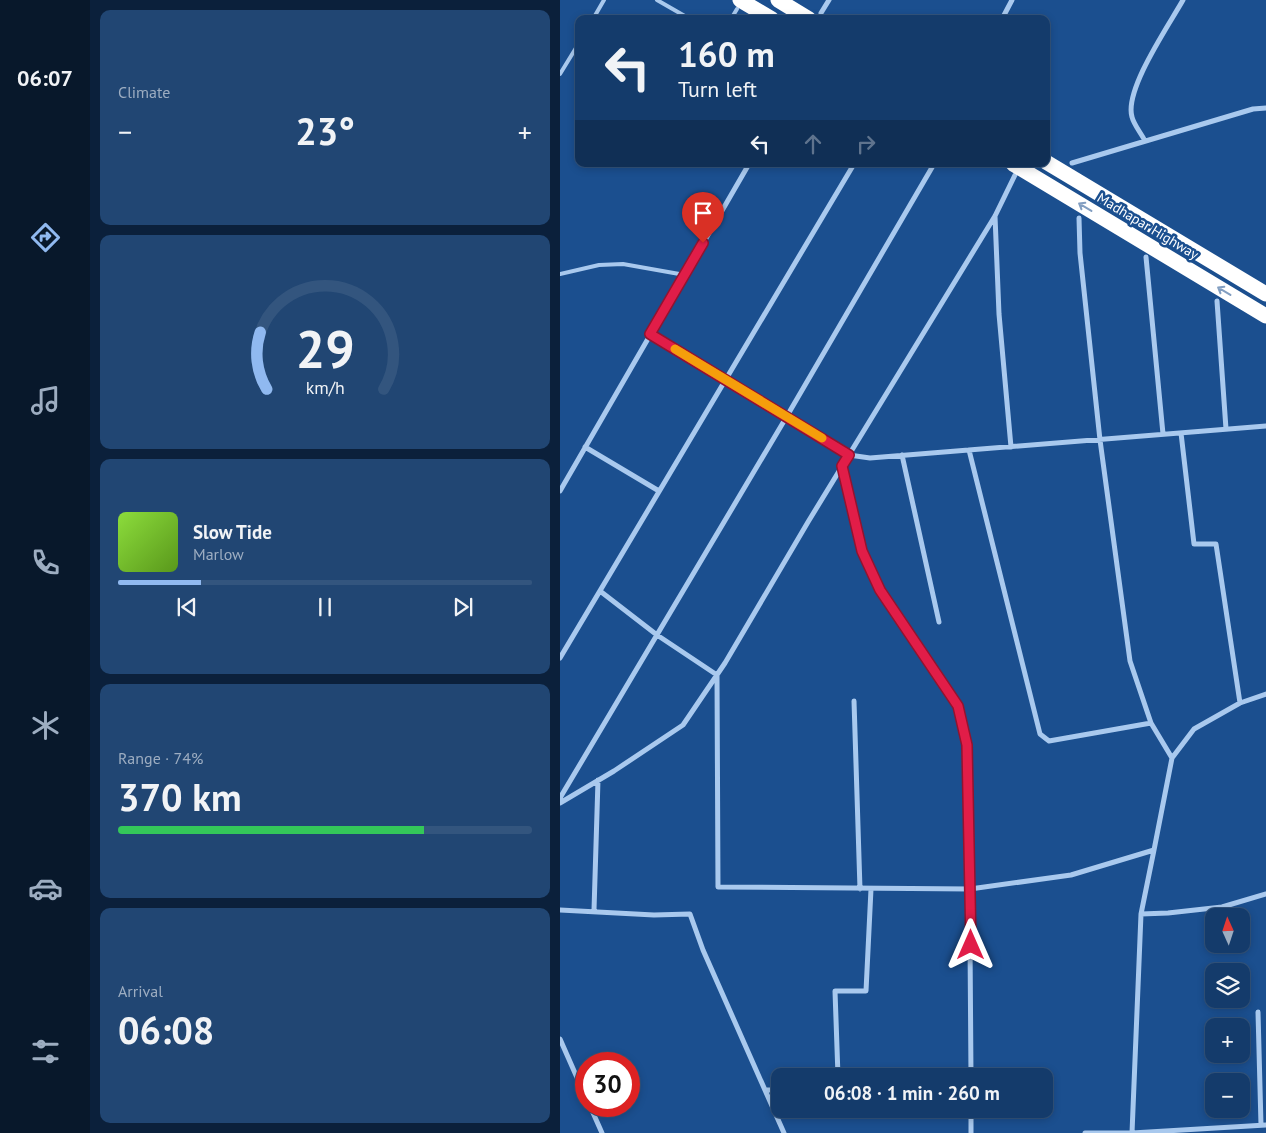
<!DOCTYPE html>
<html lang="en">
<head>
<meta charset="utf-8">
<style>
  :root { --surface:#143b6b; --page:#214673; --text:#f1f3f6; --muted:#9dadc1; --line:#33557e; --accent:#90b9f0 }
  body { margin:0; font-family:"PT Sans",sans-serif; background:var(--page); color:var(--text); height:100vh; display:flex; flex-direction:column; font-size:19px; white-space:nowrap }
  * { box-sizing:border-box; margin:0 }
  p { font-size:16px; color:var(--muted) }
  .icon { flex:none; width:28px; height:28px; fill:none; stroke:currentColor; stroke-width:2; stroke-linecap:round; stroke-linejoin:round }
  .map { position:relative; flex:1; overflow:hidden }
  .panel { display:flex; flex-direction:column; gap:10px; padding:10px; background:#0b203b; width:470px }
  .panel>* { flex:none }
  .hud { position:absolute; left:15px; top:15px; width:475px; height:152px; border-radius:10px; box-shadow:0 2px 8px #0003,0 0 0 1px var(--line); background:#143b6b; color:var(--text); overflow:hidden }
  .needle { width:32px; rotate:357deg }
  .buttons { position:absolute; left:645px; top:908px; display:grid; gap:10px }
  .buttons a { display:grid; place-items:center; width:45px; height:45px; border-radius:10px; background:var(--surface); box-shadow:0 2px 8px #0003,0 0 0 1px var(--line); font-size:25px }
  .speed { position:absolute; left:15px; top:1052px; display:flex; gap:10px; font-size:25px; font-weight:700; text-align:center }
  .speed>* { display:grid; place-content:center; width:65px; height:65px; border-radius:50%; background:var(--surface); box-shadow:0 2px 8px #0003,0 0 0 1px var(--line); line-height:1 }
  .speed .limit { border:8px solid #d22; background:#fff; color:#111 }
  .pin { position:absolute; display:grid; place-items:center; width:42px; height:42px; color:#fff; margin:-51px -21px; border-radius:50% 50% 50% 0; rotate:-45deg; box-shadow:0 0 5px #0007 }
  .pin .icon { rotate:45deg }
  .me { position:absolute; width:55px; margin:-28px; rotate:0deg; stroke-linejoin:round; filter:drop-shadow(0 0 4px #0008) }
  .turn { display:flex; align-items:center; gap:18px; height:105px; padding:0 20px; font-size:22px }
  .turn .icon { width:65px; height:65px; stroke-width:2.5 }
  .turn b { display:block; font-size:35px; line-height:42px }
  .lanes { display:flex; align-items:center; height:48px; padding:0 20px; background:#0003; justify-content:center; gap:25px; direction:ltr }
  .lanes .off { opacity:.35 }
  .big { font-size:38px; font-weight:800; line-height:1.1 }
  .panel .card { flex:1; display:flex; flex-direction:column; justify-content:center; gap:8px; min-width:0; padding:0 18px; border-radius:10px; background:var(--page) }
  .panel .dial { align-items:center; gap:0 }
  .dial svg { height:130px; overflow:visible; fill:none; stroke:var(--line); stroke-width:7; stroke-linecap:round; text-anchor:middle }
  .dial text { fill:var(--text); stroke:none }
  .song { display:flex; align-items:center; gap:15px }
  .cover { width:60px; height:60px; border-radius:8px; background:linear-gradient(135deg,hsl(90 70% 55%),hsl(90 70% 35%)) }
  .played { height:5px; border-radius:2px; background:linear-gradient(90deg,var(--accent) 20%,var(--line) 20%) }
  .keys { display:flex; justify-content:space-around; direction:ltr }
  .heat { display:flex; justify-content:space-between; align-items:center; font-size:28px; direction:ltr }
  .charge { height:8px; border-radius:4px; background:linear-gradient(90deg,#34c759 74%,var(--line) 0) }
  .trip { position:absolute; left:211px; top:1068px; width:282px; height:50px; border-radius:10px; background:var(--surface); box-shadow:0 2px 8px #0003,0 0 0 1px var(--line); font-weight:800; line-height:50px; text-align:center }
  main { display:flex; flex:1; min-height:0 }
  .menu { display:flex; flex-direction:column; width:90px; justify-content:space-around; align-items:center; background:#08182b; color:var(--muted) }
  .menu .icon { width:35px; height:35px }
  .menu .selected { color:var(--accent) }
  .menu b { font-size:22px; color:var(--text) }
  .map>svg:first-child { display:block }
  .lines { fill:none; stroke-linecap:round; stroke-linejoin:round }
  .lane { stroke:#a9c9ee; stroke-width:4 }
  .street { stroke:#a9c9ee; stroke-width:5 }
  .highway { stroke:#fff; stroke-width:15 }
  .oneway { stroke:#829ec1 }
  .route-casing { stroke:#92132f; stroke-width:12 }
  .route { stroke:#e11d48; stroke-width:9 }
  .slow { stroke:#f59e0b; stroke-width:9 }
  .labels { text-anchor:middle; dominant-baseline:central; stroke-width:5; stroke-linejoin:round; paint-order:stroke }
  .street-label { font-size:14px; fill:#fff; stroke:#1b4f8f }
</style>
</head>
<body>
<main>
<nav class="menu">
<b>06:07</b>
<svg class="icon selected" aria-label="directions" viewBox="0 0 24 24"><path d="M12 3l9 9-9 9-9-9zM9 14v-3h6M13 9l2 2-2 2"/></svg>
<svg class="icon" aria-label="music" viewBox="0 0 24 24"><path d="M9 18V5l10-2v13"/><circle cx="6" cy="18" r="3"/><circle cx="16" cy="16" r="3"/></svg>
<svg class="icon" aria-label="phone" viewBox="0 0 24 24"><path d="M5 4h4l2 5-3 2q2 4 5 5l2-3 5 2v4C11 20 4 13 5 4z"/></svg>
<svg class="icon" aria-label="climate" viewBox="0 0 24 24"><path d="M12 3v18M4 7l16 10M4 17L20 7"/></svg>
<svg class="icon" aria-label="car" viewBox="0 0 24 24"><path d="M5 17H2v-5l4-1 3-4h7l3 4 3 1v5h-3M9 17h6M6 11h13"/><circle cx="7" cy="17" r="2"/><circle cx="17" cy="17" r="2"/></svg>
<svg class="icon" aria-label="filters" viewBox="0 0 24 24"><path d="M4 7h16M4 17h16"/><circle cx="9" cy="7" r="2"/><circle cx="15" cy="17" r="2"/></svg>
</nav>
<section class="panel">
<div class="card"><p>Climate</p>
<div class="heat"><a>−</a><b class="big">23°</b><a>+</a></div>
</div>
<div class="card dial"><svg viewBox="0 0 100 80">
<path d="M14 69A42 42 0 1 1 86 69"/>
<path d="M14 69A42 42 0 0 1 10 34" stroke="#90b9f0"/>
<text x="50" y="56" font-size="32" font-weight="700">29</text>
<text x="50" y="72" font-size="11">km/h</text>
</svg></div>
<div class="card">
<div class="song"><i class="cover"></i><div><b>Slow Tide</b><p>Marlow</p></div></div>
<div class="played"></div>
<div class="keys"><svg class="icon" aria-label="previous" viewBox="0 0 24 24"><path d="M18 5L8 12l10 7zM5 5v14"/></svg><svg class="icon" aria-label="pause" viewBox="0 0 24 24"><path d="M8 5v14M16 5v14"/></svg><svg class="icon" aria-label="next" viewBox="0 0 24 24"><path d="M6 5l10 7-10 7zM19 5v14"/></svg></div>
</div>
<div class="card"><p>Range · 74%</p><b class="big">370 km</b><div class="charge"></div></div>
<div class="card"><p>Arrival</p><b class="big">06:08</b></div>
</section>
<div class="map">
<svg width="706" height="1133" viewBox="0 0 706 1133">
  <rect width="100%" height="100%" fill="#1b4f8f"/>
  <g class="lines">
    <path class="lane" d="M97 0 130 19
      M33 19 44 0
      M171 19 177 9
      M0 74 19 43
      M81 166 82 164
      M0 274 39 265 63 264 125 275"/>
    <path class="street" d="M261 13 269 0
      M442 19 452 0
      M585 141C581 133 574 125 572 117 564 90 609 25 623 0
      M512 163 693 109 706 108
      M435 216 439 314 451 447
      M519 218 520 253 540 440 570 661 591 723 612 758
      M586 257 603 434
      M657 301 666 429
      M90 334 289 455 310 458 706 426
      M621 433 634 544H656L680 703
      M25 447 99 491
      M409 450 480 734 489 741 591 723
      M342 455 379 622
      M282 466 302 551 319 591 398 706 407 745 409 808 411 1076
      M0 491 189 164
      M40 591 97 635 157 675 158 887 410 889 511 875 594 850 612 758 634 729 680 703 706 694
      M0 658 294 164
      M294 701 300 889
      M0 798 227 416 374 164
      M0 803 54 771 123 725 165 663 248 522 435 216 455 175
      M0 910 94 915 130 914 143 950 224 1133
      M34 910 38 780
      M581 914 608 913 662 907 706 894
      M698 1012 701 1125
      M0 1039 26 1098
      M278 1076 275 991H306L311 889
      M205 1090H220
      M30 1106 42 1133
      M411 1133V1109
      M525 1133H572L706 1125
      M572 1133 581 914 594 850"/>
    <path class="highway" d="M180 0 212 19
      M218 0 249 19
      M486 162 706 294
      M453 164 706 316"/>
  </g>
  <defs><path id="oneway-shaft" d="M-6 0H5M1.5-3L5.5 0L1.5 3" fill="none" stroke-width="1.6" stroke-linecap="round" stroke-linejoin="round" transform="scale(1.25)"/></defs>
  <g class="oneway">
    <use href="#oneway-shaft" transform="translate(525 207) rotate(-149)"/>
    <use href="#oneway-shaft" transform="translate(664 291) rotate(-149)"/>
  </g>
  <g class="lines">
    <defs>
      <path id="route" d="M143 243 90 334 289 455 282 466 302 551 320 590 398 706 407 745 411 945"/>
    </defs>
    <use href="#route" class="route-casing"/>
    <use href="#route" class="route"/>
    <path class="slow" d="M115 349 262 438"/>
  </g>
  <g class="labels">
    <g class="street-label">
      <text transform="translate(588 226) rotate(31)">Madhapar Highway</text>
    </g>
  </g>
</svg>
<div class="buttons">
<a><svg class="needle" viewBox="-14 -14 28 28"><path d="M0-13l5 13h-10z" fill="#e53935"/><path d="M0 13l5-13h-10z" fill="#9dadc1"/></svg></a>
<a><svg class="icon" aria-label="layers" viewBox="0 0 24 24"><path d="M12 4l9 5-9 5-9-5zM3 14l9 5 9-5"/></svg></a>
<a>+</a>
<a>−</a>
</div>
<div class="speed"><div class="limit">30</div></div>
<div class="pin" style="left:143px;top:243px;background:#d93025"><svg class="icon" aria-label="arrive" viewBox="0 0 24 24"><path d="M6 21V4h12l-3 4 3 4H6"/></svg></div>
<svg class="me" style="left:411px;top:945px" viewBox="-20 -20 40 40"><path d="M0-17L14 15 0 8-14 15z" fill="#e11d48" stroke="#fff" stroke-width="4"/></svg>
<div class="trip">06:08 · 1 min · 260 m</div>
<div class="hud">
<div class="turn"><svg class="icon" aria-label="left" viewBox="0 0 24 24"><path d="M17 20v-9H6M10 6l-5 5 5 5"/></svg><div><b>160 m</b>Turn left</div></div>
<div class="lanes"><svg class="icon" aria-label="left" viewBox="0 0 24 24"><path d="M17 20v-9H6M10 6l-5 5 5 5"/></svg><svg class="icon off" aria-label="ahead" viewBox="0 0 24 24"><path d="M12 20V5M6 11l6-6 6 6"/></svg><svg class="icon off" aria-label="right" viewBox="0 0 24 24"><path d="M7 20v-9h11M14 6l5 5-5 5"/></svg></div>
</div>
</div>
</main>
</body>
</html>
